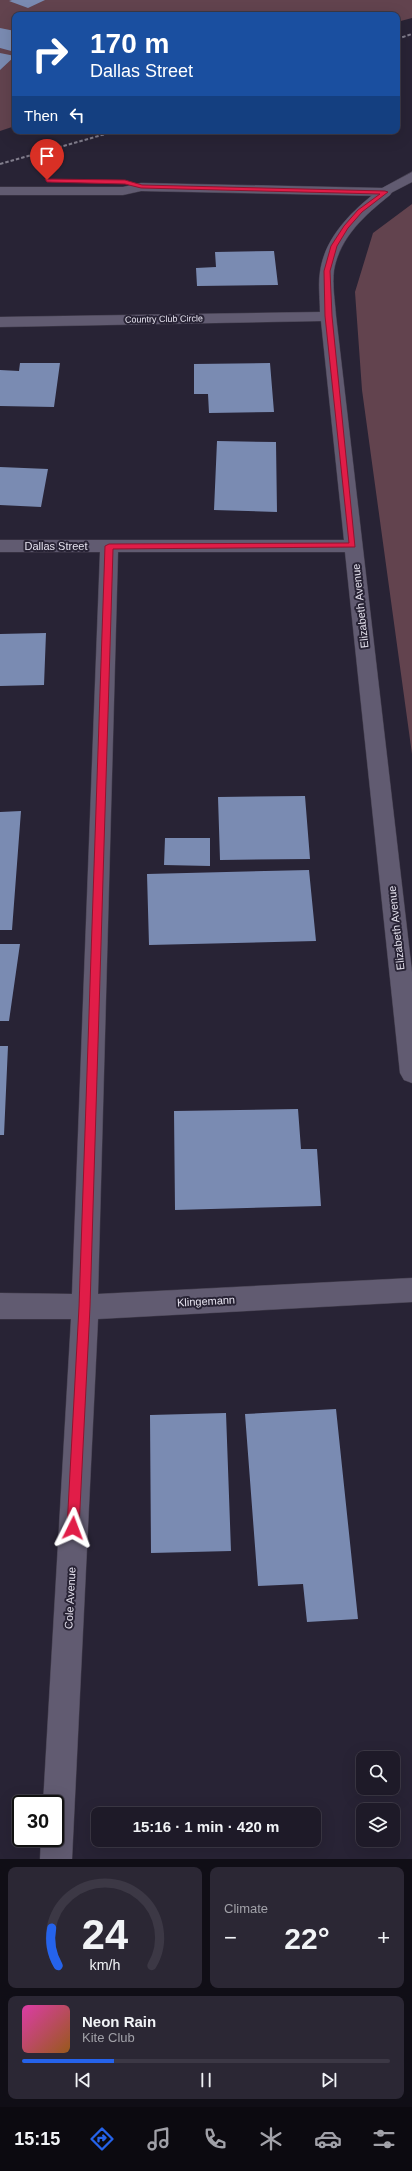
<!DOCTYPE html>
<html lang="en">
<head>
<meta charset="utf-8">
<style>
  :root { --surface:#1e1a28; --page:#2b2734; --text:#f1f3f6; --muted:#a1a1a8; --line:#3c3845; --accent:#2563eb }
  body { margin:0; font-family:Helvetica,sans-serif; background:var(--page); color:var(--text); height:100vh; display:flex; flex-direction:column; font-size:15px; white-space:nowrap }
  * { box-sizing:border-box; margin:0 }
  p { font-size:13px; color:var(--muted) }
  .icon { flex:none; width:22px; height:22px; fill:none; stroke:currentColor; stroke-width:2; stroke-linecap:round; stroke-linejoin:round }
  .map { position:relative; height:1859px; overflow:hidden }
  .sheet { display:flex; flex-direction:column; gap:8px; padding:8px; background:#100e16; flex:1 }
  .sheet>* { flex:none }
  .top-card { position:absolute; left:12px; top:12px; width:388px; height:122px; border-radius:8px; box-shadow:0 4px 16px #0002,0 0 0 1px var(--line); background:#1a4fa0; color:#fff; overflow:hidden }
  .tools { position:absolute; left:356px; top:1751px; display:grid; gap:8px }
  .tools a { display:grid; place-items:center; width:44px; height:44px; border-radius:8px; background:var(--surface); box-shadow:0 4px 16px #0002,0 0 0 1px var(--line); font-size:20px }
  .speed { position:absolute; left:12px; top:1795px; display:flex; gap:8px; font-size:20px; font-weight:700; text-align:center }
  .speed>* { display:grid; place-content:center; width:52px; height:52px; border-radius:50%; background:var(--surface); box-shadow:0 4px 16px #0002,0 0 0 1px var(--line); line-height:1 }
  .speed .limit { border:2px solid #111; border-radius:6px; background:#fff; color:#111 }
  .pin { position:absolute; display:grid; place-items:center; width:34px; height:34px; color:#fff; margin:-41px -17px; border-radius:50% 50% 50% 0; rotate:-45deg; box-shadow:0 0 4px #0007 }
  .pin .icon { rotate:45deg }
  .me { position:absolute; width:44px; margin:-22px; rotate:3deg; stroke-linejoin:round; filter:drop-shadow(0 0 3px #0008) }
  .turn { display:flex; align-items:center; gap:14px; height:84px; padding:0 12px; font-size:18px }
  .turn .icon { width:52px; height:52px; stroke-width:2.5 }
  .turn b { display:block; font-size:28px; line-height:34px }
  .then { display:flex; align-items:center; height:38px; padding:0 12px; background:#0003; gap:8px; font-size:15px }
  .big { font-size:30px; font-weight:800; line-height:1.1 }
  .sheet .tile { flex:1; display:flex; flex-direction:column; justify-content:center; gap:6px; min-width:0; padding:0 14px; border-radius:8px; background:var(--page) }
  .sheet .dial { align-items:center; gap:0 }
  .dial svg { height:104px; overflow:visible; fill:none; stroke:var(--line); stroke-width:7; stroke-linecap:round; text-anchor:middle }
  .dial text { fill:var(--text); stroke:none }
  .song { display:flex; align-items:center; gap:12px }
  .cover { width:48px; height:48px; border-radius:6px; background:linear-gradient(135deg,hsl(320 70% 55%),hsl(30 70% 35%)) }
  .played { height:4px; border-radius:2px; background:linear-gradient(90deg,var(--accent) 25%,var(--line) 25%) }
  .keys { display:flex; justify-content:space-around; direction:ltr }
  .heat { display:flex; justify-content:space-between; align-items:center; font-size:22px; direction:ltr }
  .sheet .tiles { flex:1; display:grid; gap:8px; grid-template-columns:1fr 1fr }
  .tile:last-child { grid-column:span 2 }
  .trip { position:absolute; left:91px; top:1807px; width:230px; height:40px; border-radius:8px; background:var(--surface); box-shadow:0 4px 16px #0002,0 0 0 1px var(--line); font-weight:800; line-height:40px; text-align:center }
  .dock { display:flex; height:64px; justify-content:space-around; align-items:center; background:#0c0a10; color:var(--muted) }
  .dock .icon { width:28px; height:28px }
  .dock .current { color:var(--accent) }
  .dock b { font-size:18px; color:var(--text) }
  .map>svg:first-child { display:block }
  .green { fill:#62434e }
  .building { fill:#7a8bb2 }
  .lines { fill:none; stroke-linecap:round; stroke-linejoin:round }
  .street-casing { stroke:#443f4e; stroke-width:1 }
  .secondary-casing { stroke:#443f4e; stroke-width:1 }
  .street { fill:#615b71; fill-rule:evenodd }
  .secondary { fill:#615b71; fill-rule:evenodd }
  .rail { stroke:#817d8c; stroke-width:2; stroke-dasharray:3.5 2; stroke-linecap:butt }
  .route { fill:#e11d48; stroke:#92132f }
  .labels { text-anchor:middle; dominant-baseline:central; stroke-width:4; stroke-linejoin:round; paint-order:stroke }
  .far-street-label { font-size:9px; fill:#e5e2ee; stroke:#282335 }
  .street-label { font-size:11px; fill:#e5e2ee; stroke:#282335 }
</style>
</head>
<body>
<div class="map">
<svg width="412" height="1859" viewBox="0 0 412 1859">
  <rect width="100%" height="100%" fill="#282335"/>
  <path class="green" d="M0 0H412V18L397 22V15H15V126L0 131Z
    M412 204V754L362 390 355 292 373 233Z"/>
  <path class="building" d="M12 0H45L28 8 9 1Z
    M78 12 181 13V15H77Z
    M0 28 15 31V52L0 48Z
    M0 53 15 56 0 70Z
    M274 251 278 285 197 286 196 268 216 267 215 252Z
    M20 363H60L54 407 0 406V370L19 371Z
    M270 363 274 412 209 413 208 394H194V364Z
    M217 441 276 442 277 512 214 510Z
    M0 467 48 469 41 507 0 505Z
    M46 633 44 685 0 686V634Z
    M305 796 310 859 220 860 218 797Z
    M21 811 12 930H0V812Z
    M165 838H210V866L164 865Z
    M309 870 316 941 149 945 147 874Z
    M0 944H20L9 1021H0Z
    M0 1046H8L4 1135H0Z
    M298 1109 301 1149H317L321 1206 175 1210 174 1111Z
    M336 1409 358 1619 307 1622 303 1584 258 1586 245 1414Z
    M226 1413 231 1551 151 1553 150 1415Z"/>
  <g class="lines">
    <defs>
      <path id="street" d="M385 188 392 192 390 195C365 215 340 237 334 270 332 285 335 301 336 316L412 972V1083L404 1080 400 1073 345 552H118L98 1294 412 1278V1302L98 1319 72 1859H40L41 1838H55V1804H43L71 1319H0V1293L72 1294 100 552H0V540H344L321 321 0 327V317L320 312C320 298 318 285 320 272 325 236 353 210 380 189Z"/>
      <path id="secondary" d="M412 172V182L385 196 141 191 123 195H0V187H123L141 183 382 188Z"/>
    </defs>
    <use href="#street" class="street-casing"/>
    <use href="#secondary" class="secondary-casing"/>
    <use href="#street" class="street"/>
    <use href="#secondary" class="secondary"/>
    <path class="rail" d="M397 39 412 34
      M0 164 116 131"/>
  </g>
  <path class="route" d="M45 179 125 180 142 185 385 191 388 192 362 212 348 228 337 246 330 271 332 316 355 547 113 549 90 1307 79 1528 78 1532 73 1534 69 1532 67 1528 79 1307 105 546 109 544 349 543 325 316 324 271 331 246 344 226 358 210 380 194 141 188 125 184 47 182Z"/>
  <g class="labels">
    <g class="far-street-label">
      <text transform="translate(164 319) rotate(-1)">Country Club Circle</text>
    </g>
    <g class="street-label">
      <text x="56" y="546">Dallas Street</text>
      <text transform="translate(360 606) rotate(-96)">Elizabeth Avenue</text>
      <text transform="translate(396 928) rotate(-96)">Elizabeth Avenue</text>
      <text transform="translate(206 1301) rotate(-3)">Klingemann</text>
      <text transform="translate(70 1598) rotate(-87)">Cole Avenue</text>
    </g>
  </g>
</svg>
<div class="tools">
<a><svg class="icon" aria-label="search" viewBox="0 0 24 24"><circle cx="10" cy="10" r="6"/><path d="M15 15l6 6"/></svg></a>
<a><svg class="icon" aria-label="layers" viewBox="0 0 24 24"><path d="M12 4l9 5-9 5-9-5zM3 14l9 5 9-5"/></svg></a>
</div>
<div class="speed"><div class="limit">30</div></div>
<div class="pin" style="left:47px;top:180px;background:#d93025"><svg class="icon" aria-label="arrive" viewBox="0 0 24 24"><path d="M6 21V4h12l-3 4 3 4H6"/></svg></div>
<svg class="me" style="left:73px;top:1528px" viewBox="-20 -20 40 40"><path d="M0-17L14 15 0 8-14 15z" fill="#e11d48" stroke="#fff" stroke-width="4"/></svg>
<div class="trip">15:16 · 1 min · 420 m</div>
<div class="top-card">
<div class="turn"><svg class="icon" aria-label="right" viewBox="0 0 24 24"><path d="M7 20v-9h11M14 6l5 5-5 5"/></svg><div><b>170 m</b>Dallas Street</div></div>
<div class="then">Then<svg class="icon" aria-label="left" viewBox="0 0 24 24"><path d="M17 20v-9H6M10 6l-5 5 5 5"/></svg></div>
</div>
</div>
<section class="sheet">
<div class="tiles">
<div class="tile dial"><svg viewBox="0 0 100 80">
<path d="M14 69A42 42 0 1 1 86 69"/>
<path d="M14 69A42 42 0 0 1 9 40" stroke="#2563eb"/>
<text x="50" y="56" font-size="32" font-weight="700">24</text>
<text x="50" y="72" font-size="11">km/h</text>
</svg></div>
<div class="tile"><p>Climate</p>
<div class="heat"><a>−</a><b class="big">22°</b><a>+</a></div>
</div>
<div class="tile">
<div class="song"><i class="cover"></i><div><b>Neon Rain</b><p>Kite Club</p></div></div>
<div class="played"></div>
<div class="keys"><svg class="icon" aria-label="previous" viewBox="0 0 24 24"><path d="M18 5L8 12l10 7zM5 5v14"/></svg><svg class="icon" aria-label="pause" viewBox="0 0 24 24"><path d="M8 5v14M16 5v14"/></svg><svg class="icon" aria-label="next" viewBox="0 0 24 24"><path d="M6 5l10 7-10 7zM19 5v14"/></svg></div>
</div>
</div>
</section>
<nav class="dock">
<b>15:15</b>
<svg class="icon current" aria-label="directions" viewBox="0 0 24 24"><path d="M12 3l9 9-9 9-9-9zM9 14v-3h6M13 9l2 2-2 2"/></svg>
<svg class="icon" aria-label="music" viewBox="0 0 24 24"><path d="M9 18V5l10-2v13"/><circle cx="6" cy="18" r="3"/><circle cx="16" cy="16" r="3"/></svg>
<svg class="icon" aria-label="phone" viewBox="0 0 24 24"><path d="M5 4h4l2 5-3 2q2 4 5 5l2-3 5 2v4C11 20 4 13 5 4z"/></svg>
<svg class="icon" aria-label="climate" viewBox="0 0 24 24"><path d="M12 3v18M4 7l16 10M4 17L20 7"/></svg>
<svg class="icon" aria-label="car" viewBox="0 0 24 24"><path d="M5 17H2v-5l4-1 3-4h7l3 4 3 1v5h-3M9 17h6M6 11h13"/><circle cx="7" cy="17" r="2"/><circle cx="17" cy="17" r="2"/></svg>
<svg class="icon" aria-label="filters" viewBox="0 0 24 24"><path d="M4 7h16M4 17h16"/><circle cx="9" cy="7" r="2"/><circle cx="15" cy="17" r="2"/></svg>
</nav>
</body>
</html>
